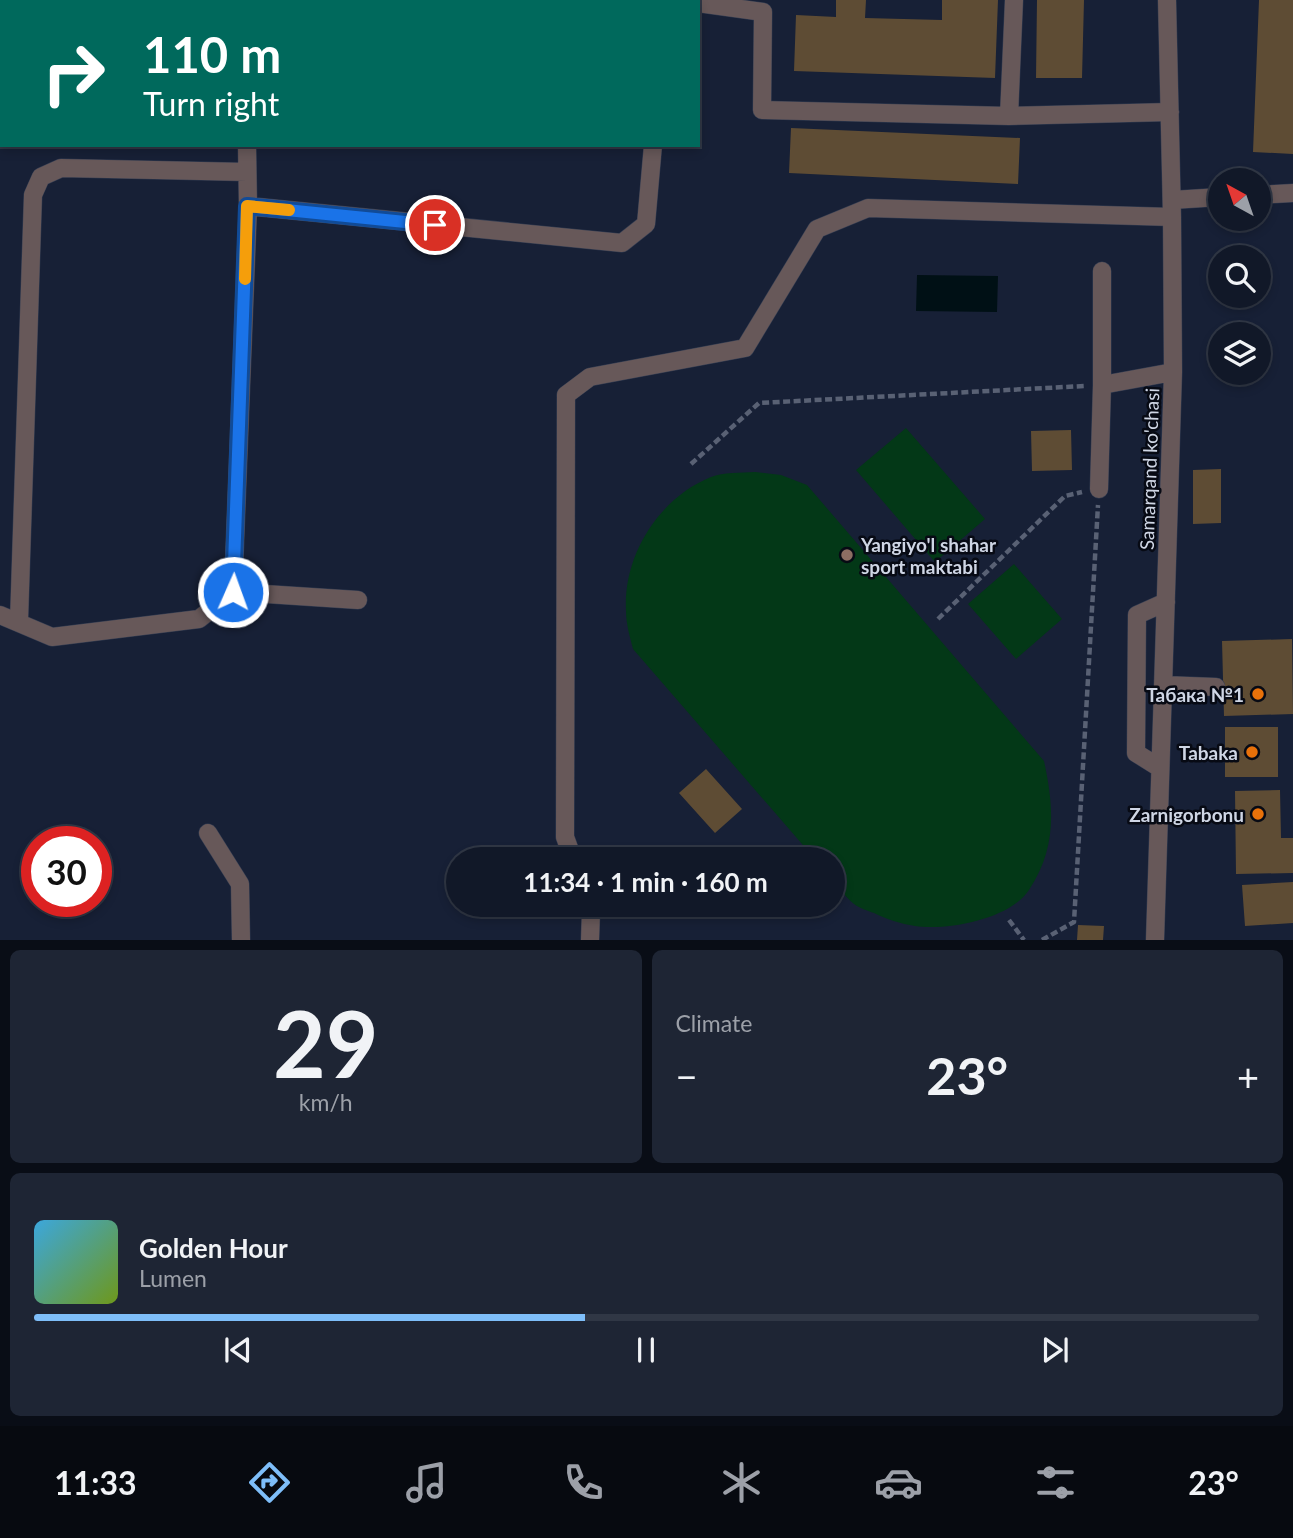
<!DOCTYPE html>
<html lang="en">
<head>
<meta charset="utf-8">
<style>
  :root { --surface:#111828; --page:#1e2534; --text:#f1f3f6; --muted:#9ca0a8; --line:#303745; --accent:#7ebef9 }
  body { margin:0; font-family:Lato,sans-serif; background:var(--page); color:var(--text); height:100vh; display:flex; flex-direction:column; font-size:26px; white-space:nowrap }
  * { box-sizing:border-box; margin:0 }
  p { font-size:23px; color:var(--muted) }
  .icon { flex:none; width:38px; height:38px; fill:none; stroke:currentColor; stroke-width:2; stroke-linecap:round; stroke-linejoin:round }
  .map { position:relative; height:940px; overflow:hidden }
  .side { display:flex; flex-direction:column; gap:10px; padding:10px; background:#090d16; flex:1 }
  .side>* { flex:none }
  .banner { position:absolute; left:0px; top:0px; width:700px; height:147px; box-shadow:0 4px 10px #0003,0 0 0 2px var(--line); background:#00695c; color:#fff; overflow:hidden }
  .needle { width:46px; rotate:320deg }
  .fabs { position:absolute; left:1208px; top:168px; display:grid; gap:14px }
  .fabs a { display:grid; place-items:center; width:63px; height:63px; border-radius:50%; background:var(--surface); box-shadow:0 4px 10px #0003,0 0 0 2px var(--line); font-size:35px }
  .speed { position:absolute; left:21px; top:826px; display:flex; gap:14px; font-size:35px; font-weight:700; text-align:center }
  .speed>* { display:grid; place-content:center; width:91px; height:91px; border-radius:50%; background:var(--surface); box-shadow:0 4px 10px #0003,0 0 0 2px var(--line); line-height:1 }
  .speed .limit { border:10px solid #d22; background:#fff; color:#111 }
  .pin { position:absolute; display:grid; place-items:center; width:60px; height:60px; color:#fff; margin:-30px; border:4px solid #fff; border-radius:50%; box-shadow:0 2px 7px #0007 }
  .me { position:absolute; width:77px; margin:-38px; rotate:2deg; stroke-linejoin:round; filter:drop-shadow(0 0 5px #0008) }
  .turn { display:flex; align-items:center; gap:24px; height:147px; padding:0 28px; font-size:32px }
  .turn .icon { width:91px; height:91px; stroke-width:2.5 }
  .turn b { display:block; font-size:49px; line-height:60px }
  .big { font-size:52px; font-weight:700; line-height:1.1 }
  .side .tile { flex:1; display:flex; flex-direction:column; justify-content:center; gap:10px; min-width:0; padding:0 24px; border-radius:10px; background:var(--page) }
  .side .dial { align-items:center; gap:0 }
  .dial b { font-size:91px; line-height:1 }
  .song { display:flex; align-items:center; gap:21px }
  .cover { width:84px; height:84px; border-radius:10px; background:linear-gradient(135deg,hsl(200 70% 55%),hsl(80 70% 35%)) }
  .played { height:7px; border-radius:4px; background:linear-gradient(90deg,var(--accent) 45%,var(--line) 45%) }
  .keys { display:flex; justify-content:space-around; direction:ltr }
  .heat { display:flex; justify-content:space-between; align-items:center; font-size:38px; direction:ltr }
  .side .tiles { flex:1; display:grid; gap:10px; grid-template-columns:1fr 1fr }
  .tile:last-child { grid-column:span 2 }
  .trip { position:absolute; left:446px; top:847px; width:399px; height:70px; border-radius:35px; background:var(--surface); box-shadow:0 4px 10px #0003,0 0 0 2px var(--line); font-weight:700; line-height:70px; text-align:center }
  .tab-bar { display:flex; height:112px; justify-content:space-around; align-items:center; background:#070a10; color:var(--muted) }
  .tab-bar .icon { width:49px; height:49px }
  .tab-bar .active { color:var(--accent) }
  .tab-bar b { font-size:32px; color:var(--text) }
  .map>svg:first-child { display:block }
  .green { fill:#033817 }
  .water { fill:#001015 }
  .building { fill:#5e4c34 }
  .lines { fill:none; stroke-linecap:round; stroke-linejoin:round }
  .minor-casing { stroke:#343d52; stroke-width:19 }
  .path { stroke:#596174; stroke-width:4.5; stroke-dasharray:7 3.5; stroke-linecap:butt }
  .minor { stroke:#675859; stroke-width:18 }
  .route-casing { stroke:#114b97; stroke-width:18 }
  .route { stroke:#1a73e8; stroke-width:12 }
  .slow { stroke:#f59e0b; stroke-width:12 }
  .education-dot { fill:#8d6e63; stroke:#070a14; stroke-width:2.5 }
  .food-dot { fill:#e8710a; stroke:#070a14; stroke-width:2.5 }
  .labels { text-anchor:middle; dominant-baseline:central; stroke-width:5; stroke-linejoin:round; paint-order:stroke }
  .street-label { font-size:19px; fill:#cfd6e5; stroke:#070a14 }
  .poi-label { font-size:19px; font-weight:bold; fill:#cfd6e5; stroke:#070a14; text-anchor:end }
</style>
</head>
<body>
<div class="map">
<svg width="1293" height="940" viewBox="0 0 1293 940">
  <rect width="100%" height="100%" fill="#172036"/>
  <path class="green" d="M906 428 985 519 935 562 856 470Z
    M755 472 781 475 807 485 1044 761C1054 807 1057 848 1029 890 1010 919 947 931 915 926 901 924 886 919 874 913 868 911 859 908 854 904 846 898 840 888 833 880V859H815L633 649C630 637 626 624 626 611 623 555 659 498 711 477 723 472 741 473 755 472Z
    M1014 564 1062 619 1016 659 968 604Z"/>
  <path class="water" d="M917 275 998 276 997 312 916 311Z"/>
  <path class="building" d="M836 0H866L865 18 942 20V0H998L995 78 794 71 796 15 836 17Z
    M1037 0H1084L1082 78H1036Z
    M1259 0H1293V154L1253 152Z
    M791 128 1020 138 1018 184 789 173Z
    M1071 430 1072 470 1032 471 1031 431Z
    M1221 469V523L1193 524V470Z
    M1292 639 1293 714 1224 716 1222 641Z
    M1225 727H1278V777H1225Z
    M706 769 742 809 715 833 679 793Z
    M1280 790 1281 838H1293V873L1236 874 1235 791Z
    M1293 882V923L1245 926 1242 885Z
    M1078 925 1104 926 1103 940H1077Z"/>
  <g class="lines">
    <defs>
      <path id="minor" d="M245 0V2
        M667 2V0
        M698 3 763 12 762 110 1009 116 1170 112
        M1009 116 1014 0
        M1258 195 1293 193
        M1172 200 1220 197
        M248 206 622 243 646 224 653 145
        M1102 271V385
        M1099 489 1102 385 1173 372
        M233 592 248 206 247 145
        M0 615 52 637 199 619 233 592 358 600
        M19 621 33 195 41 177 61 168 247 172
        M1163 685 1216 687
        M1160 768 1136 753 1137 615 1166 602
        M208 833 240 884 241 940
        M573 859 565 837 566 395 590 377 745 348 817 229 868 208 1172 217
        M588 905 591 911 590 940
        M1155 940 1173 372 1172 217 1167 0"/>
    </defs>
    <use href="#minor" class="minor-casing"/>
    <path class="path" d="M691 464 759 403 1084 386
      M938 619 1065 496 1082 492
      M1009 920 1024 940
      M1042 940 1074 922 1098 505"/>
    <use href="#minor" class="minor"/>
  </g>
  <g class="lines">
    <defs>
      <path id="route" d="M233 592 247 206 435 225"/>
    </defs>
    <use href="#route" class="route-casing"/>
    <use href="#route" class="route"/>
    <path class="slow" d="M245 279 247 206 289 210"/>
  </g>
  <circle class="education-dot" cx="847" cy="555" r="7"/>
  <g class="food-dot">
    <circle cx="1258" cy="694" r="7"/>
    <circle cx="1252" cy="752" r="7"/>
    <circle cx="1258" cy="814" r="7"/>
  </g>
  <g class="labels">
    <g class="street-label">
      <text transform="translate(1149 469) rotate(-88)">Samarqand ko'chasi</text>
    </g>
    <g class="poi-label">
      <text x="861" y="544" text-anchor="start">Yangiyo'l shahar<tspan x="861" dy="22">sport maktabi</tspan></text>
      <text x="1244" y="694">Табака №1</text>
      <text x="1238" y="752">Tabaka</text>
      <text x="1244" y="814">Zarnigorbonu</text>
    </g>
  </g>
</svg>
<div class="fabs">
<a><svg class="needle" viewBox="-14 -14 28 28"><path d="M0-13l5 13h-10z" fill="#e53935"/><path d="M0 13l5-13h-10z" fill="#9ca0a8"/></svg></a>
<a><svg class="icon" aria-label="search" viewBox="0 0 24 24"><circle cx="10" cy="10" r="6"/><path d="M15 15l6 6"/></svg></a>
<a><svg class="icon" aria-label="layers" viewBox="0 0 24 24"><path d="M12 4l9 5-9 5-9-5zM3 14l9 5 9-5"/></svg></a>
</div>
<div class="speed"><div class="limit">30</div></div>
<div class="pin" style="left:435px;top:225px;background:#d93025"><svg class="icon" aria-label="arrive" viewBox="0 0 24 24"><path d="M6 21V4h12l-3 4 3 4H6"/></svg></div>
<svg class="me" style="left:233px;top:592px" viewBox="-20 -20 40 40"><circle r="17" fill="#1a73e8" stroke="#fff" stroke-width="3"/><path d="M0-11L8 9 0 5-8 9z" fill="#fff"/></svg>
<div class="trip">11:34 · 1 min · 160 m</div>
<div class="banner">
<div class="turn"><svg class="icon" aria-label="right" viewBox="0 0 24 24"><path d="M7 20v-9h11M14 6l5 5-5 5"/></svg><div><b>110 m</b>Turn right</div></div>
</div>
</div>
<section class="side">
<div class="tiles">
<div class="tile dial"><b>29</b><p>km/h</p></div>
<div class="tile"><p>Climate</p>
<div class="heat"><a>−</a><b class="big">23°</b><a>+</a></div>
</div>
<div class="tile">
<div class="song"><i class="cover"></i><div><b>Golden Hour</b><p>Lumen</p></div></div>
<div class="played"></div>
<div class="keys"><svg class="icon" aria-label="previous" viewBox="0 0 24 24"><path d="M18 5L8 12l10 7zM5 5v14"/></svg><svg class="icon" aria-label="pause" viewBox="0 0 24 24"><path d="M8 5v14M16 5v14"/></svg><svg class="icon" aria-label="next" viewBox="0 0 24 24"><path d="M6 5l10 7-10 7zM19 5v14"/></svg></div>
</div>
</div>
</section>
<nav class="tab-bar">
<b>11:33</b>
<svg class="icon active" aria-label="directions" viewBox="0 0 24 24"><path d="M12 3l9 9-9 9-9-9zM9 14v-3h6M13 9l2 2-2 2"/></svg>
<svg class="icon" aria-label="music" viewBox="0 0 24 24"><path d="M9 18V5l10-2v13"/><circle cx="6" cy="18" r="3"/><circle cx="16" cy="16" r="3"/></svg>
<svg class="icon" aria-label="phone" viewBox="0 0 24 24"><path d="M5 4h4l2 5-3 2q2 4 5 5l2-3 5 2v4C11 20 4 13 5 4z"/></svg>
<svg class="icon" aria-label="climate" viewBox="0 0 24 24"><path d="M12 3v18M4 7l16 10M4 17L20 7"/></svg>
<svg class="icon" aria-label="car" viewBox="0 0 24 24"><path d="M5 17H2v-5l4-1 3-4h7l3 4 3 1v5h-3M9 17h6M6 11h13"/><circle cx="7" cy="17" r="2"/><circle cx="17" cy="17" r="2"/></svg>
<svg class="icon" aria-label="filters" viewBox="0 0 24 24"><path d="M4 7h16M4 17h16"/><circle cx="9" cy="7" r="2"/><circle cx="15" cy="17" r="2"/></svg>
<b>23°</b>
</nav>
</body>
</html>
